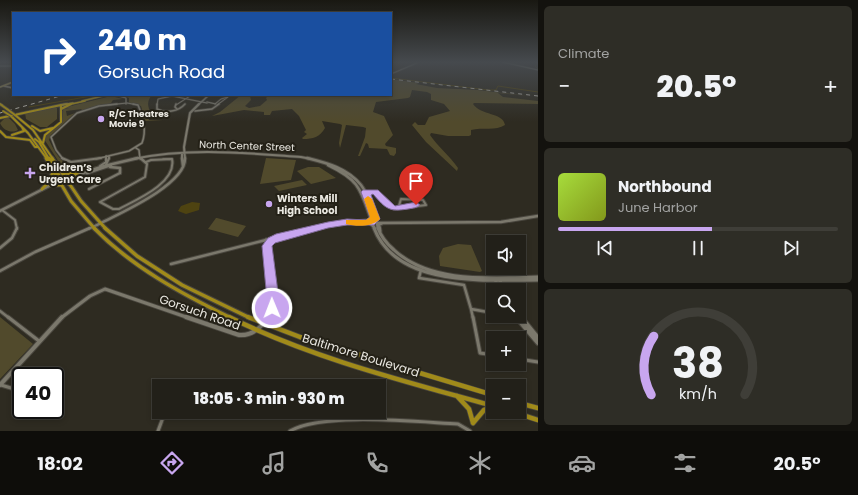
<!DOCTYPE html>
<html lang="en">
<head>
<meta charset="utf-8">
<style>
  :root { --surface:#222019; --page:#2e2d26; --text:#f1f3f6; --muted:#a2a3a2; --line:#3f3e38; --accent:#c8a6ef }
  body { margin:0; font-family:Poppins,sans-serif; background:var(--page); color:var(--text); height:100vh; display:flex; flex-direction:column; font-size:15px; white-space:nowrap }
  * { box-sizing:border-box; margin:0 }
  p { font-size:13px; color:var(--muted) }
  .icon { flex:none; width:22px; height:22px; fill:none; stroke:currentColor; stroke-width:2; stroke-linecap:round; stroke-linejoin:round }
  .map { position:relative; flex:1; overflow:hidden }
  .details { display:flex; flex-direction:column; gap:6px; padding:6px; background:#13120e; width:320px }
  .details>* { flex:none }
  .hud { position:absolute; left:12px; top:12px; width:380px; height:84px; border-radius:0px; box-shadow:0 2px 6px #0003,0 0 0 1px var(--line); background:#1a4fa0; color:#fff; overflow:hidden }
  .fabs { position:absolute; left:486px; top:235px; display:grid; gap:8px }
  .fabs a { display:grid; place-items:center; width:40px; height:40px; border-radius:0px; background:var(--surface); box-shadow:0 2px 6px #0003,0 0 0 1px var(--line); font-size:20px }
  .speed { position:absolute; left:12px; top:367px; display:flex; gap:8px; font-size:20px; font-weight:700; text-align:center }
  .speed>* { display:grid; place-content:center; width:52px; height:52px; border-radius:50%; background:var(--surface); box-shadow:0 2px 6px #0003,0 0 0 1px var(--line); line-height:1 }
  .speed .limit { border:2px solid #111; border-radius:6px; background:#fff; color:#111 }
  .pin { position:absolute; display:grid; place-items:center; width:34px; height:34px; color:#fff; margin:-41px -17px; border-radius:50% 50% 50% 0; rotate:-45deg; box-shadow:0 0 4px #0007 }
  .pin .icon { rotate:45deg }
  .me { position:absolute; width:44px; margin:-22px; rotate:359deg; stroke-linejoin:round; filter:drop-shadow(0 0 3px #0008) }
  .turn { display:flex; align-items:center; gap:14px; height:84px; padding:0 20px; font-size:18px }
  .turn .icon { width:52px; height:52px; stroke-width:2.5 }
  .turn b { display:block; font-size:28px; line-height:34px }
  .big { font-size:30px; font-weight:800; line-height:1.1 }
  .details .widget { flex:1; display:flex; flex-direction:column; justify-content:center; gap:6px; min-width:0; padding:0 14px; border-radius:6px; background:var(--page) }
  .details .dial { align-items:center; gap:0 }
  .dial svg { height:104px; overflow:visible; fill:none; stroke:var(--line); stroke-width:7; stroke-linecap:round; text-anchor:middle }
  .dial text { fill:var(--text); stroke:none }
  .song { display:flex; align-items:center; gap:12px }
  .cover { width:48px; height:48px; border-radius:6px; background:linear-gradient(135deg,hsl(80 70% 55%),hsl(70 70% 35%)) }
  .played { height:4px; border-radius:2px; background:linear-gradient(90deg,var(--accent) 55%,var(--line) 55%) }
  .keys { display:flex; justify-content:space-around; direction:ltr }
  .heat { display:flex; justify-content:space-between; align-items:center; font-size:22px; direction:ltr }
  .trip { position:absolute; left:152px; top:379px; width:234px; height:40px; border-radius:0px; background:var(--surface); box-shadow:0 2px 6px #0003,0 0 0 1px var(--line); font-weight:800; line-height:40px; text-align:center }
  .dock { display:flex; height:64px; justify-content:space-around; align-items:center; background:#0e0d0a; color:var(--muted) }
  .dock .icon { width:28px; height:28px }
  .dock .on { color:var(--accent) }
  .dock b { font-size:18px; color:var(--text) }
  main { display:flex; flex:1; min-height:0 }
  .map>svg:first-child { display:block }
  .green { fill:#514a2c }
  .water { fill:#4e4311 }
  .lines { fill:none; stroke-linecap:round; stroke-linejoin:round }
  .stream { stroke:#4e4311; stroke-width:1 }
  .minor-far4-casing { stroke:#49463e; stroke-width:2 }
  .minor-far3-casing { stroke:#49463e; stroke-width:3 }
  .minor-far2-casing { stroke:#49463e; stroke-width:4 }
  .minor-far1-casing { stroke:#49463e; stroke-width:4.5 }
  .minor-casing { stroke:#49463e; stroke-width:5 }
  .tertiary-far4-casing { stroke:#49463e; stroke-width:2.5 }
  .tertiary-far3-casing { stroke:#49463e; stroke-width:3.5 }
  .tertiary-far2-casing { stroke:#49463e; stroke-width:4.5 }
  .tertiary-far1-casing { stroke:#49463e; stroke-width:5 }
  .tertiary-casing { stroke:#49463e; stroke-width:6 }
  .secondary-casing { stroke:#49463e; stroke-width:2.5 }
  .primary-far1-casing { stroke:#49463e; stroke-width:2.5 }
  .primary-casing { stroke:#49463e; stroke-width:3.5 }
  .trunk-far4-casing { stroke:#49463e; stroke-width:2.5 }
  .trunk-far3-casing { stroke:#49463e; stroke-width:3.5 }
  .trunk-far2-casing { stroke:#49463e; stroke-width:5 }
  .trunk-far1-casing { stroke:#49463e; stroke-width:5.5 }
  .trunk-casing { stroke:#49463e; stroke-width:6 }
  .minor-far4 { stroke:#7b786c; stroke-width:1 }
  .minor-far3 { stroke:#7b786c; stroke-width:1.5 }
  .minor-far2 { stroke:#7b786c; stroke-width:2 }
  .minor-far1 { stroke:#7b786c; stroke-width:2.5 }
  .minor { stroke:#7b786c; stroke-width:3 }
  .tertiary-far4 { stroke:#7b786c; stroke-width:1.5 }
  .tertiary-far3 { stroke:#7b786c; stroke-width:2 }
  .tertiary-far2 { stroke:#7b786c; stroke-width:2.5 }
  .tertiary-far1 { stroke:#7b786c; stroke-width:3 }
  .tertiary { stroke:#7b786c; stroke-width:4 }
  .secondary { stroke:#897f4d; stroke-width:1.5 }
  .primary-far1 { stroke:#97862e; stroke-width:1.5 }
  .primary { stroke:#97862e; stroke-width:2 }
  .trunk-far4 { stroke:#a08a1a; stroke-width:1.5 }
  .trunk-far3 { stroke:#a08a1a; stroke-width:2 }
  .trunk-far2 { stroke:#a08a1a; stroke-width:3 }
  .trunk-far1 { stroke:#a08a1a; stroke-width:3.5 }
  .trunk { stroke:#a08a1a; stroke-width:4.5 }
  .rail { stroke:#b1afa7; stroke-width:1; stroke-dasharray:4 4; stroke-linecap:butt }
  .trunk-bridge-casing { stroke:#49463e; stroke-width:3.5; stroke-linecap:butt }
  .trunk-bridge { stroke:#a08a1a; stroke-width:2 }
  .route { fill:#c8a6ef; stroke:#826c9b }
  .slow { fill:#f59e0b }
  .poi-dot { fill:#c8a6ef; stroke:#242117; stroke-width:1.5 }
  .labels { text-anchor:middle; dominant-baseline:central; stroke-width:4; stroke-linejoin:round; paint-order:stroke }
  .far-poi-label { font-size:9px; font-weight:bold; fill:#eae8e1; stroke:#242117; text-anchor:start }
  .street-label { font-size:10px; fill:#eae8e1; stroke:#242117 }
  .poi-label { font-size:10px; font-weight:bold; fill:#eae8e1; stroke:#242117; text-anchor:start }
  .near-street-label { font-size:12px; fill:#eae8e1; stroke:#242117 }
</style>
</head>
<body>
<main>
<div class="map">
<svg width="538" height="431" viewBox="0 0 538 431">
  <rect width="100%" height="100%" fill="#2e2b21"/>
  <path class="green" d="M391 79 419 83 416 84 437 88 478 90 530 96 498 93 503 97 538 101V104L474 103 473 104C481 116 503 112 505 125 496 131 482 127 471 130V135L469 136H448L431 133 430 135C438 147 450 156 458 168L457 171 426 142 412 125 415 122 418 125H425L429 117 450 111 444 104 431 100V94L427 92 412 90 410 97 408 98 376 102 373 112 384 116 393 135 385 144 386 146 396 148V153L394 156 390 155 387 149 369 148 368 144 366 143 360 156H358L365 137 366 128 363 127 346 125 340 148 339 143 342 125 340 124 322 121 325 128C320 137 313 139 303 139L302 138 307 134 304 132 306 130 299 116 292 109 272 111 270 115H264V112L244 110 212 116 220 112 241 95 250 96 251 100 245 106 249 108 260 106 267 100 266 98 269 95H391Z
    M129 95H152C147 101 147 106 151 113L166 115H148L149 120H163L145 121 141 106 129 103V98L124 96Z
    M111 96 123 99 113 100 111 103 113 104 80 111 82 109 66 111 67 116 75 113 51 135 49 140C53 148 58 159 66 163L64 166 71 174 100 165C90 170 76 176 66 173L44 139 45 135C56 127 64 124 63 109L69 108H66L67 107Z
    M53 108H57V119L47 127H40L26 119 25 113Z
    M8 117 15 124 18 130 16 131C10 133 3 130 0 123L4 119H1Z
    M266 158 296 160 291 180 260 184Z
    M308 167H319L336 178 311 184 297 171Z
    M302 180 307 185 279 191 274 186Z
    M216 218H217L246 226 238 237 208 229Z
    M458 244 471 245 482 271 480 272 440 266 439 256 443 248Z
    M0 317 33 344 0 379Z"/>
  <path class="water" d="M192 202 200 203 199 210 186 214 178 211 181 206Z"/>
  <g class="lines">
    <path class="stream" d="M538 63 535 66 538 69
      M391 78 488 90H496L498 86 538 92
      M29 107 97 95"/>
    <defs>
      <path id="minor-far4" d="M502 62 538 70
        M391 74 417 63
        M115 95 126 98V104
        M207 102 216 104
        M215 104 221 99 228 97 217 105
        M108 105 127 103 138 105
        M157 105 158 99 172 96 207 103
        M176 105 190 96"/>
      <path id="minor-far3" d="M157 104V109C166 113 178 112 185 104
        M176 104 175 107 177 109
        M195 111 212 109 219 104
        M136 148 139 150 140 159
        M106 156V159
        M109 156V159
        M140 158 142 159
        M63 159 56 150 51 137 77 113 99 106 117 104
        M96 159 129 151 142 143C147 130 143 117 138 105L133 104
        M163 159H172"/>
      <path id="minor-far2" d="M62 158 71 162 101 158
        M140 158 147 164
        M141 158 147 164 145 177 100 202 113 209H119C136 200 177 183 172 159L151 160 146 162
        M106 165 109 158
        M100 166 106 162V158
        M89 189 120 173
        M362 192H375L394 209 426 205
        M398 209 401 199 423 200 426 205
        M2 210 15 220 17 229
        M88 229 97 225"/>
      <path id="minor-far1" d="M0 248 12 238 17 228
        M171 264 266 240
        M421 270 419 278 464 285 471 309 493 313
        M0 271 35 252 90 228
        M471 309 473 318
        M0 311 9 318"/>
      <path id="minor" d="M8 317 39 341
        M473 317 480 353 493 355
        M519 359 538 362
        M1 385 21 391
        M158 431 165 412
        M290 431C322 412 418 422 458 424L470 431"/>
      <path id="tertiary-far4" d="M0 66H12L13 69
        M4 86 13 88
        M198 105 209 95"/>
      <path id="tertiary-far3" d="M182 153V159
        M133 159C189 147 245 153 301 157L311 159
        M185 159 184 147 190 113 199 104"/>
      <path id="tertiary-far2" d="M182 158 183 166
        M307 158C327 163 347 168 361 185 368 194 372 209 376 219
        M328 165C359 180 360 188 371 219
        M110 167 120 168V173
        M87 173 111 165
        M0 211 59 181 104 166 138 158
        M359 222 370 223 373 226
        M372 223 375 229
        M377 223 378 229
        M377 223 501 222 538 216
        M97 225C118 214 186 185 185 158
        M312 229 328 225 370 220
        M380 229 379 225 383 223"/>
      <path id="tertiary-far1" d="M374 228C397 288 486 280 538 280
        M378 228C381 237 387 244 394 250 431 284 491 278 538 277
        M379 228 380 231
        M494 278 500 290
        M498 278 505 290
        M519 315 521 318
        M515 316 517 318
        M61 318 90 296 105 289 189 318
        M267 318 273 300 266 240 316 228"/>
      <path id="tertiary" d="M186 317 239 335C252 336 261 328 268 317
        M516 317 538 343
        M521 317 538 338
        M0 385 62 317"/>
      <path id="secondary" d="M0 87 13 82"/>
      <path id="primary-far1" d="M82 101 107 95
        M61 105 73 103"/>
      <path id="primary" d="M61 105 67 104"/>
      <path id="trunk-far4" d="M0 104 2 105
        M67 105 85 101"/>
      <path id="trunk-far3" d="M0 104 7 109
        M61 109 71 104
        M15 115 33 130 53 159
        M11 116 28 133 47 159
        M0 118 61 105V122L45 135 43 143
        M32 126 40 131 53 128
        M0 131 6 137 30 140 35 147H38
        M12 135 24 131 22 127
        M35 139 39 142 49 159"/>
      <path id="trunk-far2" d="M46 158 71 201 95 229
        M49 158 60 177 66 179
        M52 158 81 201 106 229
        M62 173 77 174
        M69 184 79 175
        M50 185H62
        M42 189 49 182 53 172"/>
      <path id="trunk-far1" d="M94 228C132 267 182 294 231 318
        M105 228 137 256 182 285 250 318"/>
      <path id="trunk" d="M229 317C312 358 404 381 493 406
        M248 317 300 337 493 395
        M457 396 469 409 473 423
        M519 403 538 408
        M513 412 538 420
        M473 423 484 410 493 407"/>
    </defs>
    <use href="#minor-far4" class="minor-far4-casing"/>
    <use href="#minor-far3" class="minor-far3-casing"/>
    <use href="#minor-far2" class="minor-far2-casing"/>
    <use href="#minor-far1" class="minor-far1-casing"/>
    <use href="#minor" class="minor-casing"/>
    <use href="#tertiary-far4" class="tertiary-far4-casing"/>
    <use href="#tertiary-far3" class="tertiary-far3-casing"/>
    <use href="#tertiary-far2" class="tertiary-far2-casing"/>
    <use href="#tertiary-far1" class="tertiary-far1-casing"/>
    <use href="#tertiary" class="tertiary-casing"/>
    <use href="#secondary" class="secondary-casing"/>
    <use href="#primary-far1" class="primary-far1-casing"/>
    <use href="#primary" class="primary-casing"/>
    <use href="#trunk-far4" class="trunk-far4-casing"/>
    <use href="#trunk-far3" class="trunk-far3-casing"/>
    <use href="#trunk-far2" class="trunk-far2-casing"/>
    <use href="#trunk-far1" class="trunk-far1-casing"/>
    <use href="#trunk" class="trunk-casing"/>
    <use href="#minor-far4" class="minor-far4"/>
    <use href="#minor-far3" class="minor-far3"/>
    <use href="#minor-far2" class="minor-far2"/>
    <use href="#minor-far1" class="minor-far1"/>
    <use href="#minor" class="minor"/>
    <use href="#tertiary-far4" class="tertiary-far4"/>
    <use href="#tertiary-far3" class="tertiary-far3"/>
    <use href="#tertiary-far2" class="tertiary-far2"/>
    <use href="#tertiary-far1" class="tertiary-far1"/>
    <use href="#tertiary" class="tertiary"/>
    <use href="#secondary" class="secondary"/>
    <use href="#primary-far1" class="primary-far1"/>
    <use href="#primary" class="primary"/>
    <use href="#trunk-far4" class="trunk-far4"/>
    <use href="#trunk-far3" class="trunk-far3"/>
    <use href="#trunk-far2" class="trunk-far2"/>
    <use href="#trunk-far1" class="trunk-far1"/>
    <use href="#trunk" class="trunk"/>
    <path class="rail" d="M391 79 538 96
      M0 113 64 95"/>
    <defs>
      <path id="trunk-bridge" d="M7 109 15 115
        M3 111 11 116"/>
    </defs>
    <use href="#trunk-bridge" class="trunk-bridge-casing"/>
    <use href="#trunk-bridge" class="trunk-bridge"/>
  </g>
  <linearGradient id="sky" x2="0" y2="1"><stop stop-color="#191812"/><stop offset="0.51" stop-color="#464a4e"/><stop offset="1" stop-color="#464a4e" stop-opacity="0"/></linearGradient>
  <rect width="538" height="122" fill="url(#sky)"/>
  <path class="route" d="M363 190H378L395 206 416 202 420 205C417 208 413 208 408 209 389 212 386 209 373 194L371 195 380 219 374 225H347L328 228 275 243 272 246 279 300 277 312H268L267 308V300L262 246 268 238 276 234 328 222 347 219 366 220 370 217 361 192Z"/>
  <path class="slow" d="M368 196 372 199 380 219C372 227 357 227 346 224V220H366L370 217 364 199Z"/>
  <g class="poi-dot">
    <circle cx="101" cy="119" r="4"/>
    <path d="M28 167h4v4h4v4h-4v4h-4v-4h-4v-4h4z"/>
    <circle cx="269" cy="204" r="4"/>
  </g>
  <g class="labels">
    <g class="far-poi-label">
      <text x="109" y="114">R/C Theatres<tspan x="109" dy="10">Movie 9</tspan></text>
    </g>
    <g class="street-label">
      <text transform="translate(247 146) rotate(2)">North Center Street</text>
    </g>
    <g class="poi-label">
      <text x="39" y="167">Children’s<tspan x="39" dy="12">Urgent Care</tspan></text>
      <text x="277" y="198">Winters Mill<tspan x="277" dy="12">High School</tspan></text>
    </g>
    <g class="near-street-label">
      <text transform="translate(200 312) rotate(19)">Gorsuch Road</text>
      <text transform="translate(361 355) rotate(17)">Baltimore Boulevard</text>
    </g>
  </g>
</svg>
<div class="fabs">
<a><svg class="icon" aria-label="sound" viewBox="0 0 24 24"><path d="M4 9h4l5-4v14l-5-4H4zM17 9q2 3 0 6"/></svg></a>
<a><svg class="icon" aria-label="search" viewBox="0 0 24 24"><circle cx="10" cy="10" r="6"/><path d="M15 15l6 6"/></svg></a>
<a>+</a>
<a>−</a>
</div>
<div class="speed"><div class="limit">40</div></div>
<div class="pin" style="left:416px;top:205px;background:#d93025"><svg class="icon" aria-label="arrive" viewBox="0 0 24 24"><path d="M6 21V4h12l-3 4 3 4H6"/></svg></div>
<svg class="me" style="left:272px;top:308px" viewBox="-20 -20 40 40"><circle r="17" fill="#c8a6ef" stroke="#fff" stroke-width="3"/><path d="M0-11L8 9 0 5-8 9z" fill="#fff"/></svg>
<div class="trip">18:05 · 3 min · 930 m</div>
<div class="hud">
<div class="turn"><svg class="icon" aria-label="right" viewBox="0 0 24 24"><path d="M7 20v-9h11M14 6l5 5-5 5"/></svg><div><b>240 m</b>Gorsuch Road</div></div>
</div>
</div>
<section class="details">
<div class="widget"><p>Climate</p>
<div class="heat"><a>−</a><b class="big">20.5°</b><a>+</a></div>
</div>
<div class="widget">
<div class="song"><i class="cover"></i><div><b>Northbound</b><p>June Harbor</p></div></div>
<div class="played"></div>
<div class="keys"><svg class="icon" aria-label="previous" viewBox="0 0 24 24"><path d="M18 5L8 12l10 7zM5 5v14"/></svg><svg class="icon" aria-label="pause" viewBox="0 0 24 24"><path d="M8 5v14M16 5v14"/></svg><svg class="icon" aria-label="next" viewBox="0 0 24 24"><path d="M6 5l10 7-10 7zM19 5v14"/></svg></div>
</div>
<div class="widget dial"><svg viewBox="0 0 100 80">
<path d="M14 69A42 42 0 1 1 86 69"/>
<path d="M14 69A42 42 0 0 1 16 24" stroke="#c8a6ef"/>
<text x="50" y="56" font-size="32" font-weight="700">38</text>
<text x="50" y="72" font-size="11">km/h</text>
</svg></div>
</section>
</main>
<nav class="dock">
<b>18:02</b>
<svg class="icon on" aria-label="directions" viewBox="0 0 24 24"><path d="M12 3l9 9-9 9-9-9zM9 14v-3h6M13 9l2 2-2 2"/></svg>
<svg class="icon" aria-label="music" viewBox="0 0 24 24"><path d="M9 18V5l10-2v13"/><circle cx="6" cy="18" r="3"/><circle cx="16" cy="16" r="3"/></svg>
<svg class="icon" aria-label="phone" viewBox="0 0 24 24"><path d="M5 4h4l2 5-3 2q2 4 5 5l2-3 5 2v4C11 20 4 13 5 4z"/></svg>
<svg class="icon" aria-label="climate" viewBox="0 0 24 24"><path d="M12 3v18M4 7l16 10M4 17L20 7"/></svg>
<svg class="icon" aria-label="car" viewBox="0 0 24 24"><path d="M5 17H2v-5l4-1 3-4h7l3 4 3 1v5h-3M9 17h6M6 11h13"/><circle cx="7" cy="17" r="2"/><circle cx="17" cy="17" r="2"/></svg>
<svg class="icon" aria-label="filters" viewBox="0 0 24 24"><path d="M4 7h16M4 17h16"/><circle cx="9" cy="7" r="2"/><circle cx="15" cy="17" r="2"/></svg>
<b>20.5°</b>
</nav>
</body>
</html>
